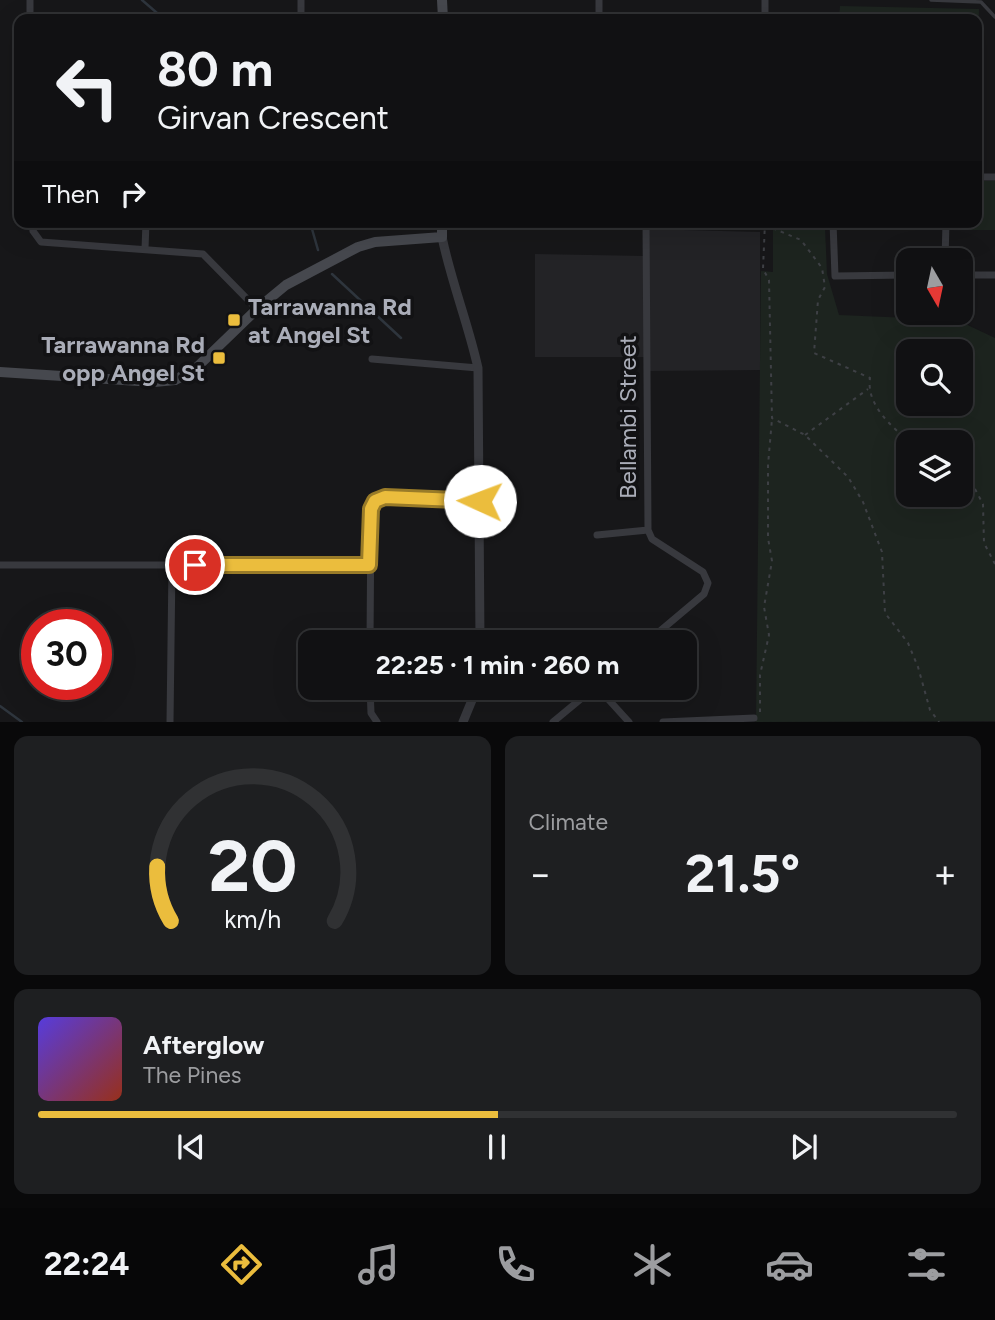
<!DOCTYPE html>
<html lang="en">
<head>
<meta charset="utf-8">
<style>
  :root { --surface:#111113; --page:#1e1f21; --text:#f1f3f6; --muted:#9c9da0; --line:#303133; --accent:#ebbd3d }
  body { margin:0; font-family:Figtree,sans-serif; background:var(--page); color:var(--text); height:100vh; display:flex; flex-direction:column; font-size:26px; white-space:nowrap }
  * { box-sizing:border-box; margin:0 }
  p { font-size:23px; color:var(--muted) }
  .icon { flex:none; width:38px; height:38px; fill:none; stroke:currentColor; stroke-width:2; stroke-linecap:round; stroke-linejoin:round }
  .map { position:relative; height:722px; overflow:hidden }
  .panel { display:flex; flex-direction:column; gap:14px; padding:14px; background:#09090a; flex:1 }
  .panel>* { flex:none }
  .banner { position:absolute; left:14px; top:14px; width:968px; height:214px; border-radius:14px; box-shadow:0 7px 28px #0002,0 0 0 2px var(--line); background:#111113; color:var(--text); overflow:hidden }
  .needle { width:46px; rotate:171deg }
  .fabs { position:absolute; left:896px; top:248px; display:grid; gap:14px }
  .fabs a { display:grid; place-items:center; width:77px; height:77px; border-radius:14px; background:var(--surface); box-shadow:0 7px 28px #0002,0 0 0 2px var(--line); font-size:35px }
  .speed { position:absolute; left:21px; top:609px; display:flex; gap:14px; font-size:35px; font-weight:700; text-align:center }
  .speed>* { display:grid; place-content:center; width:91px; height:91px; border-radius:50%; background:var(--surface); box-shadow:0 7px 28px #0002,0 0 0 2px var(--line); line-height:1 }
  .speed .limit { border:10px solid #d22; background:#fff; color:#111 }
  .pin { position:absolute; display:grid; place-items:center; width:60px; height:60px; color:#fff; margin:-30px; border:4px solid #fff; border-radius:50%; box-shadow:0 2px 7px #0007 }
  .me { position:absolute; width:77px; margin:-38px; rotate:272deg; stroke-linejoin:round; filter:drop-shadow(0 0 5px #0008) }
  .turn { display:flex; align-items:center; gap:24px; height:147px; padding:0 28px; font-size:32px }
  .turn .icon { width:91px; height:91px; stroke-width:2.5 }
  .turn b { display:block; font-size:49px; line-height:60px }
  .then { display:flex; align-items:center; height:66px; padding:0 28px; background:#0003; gap:14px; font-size:26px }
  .big { font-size:52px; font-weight:700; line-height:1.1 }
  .panel .card { flex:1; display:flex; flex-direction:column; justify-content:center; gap:10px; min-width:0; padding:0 24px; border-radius:14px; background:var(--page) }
  .panel .dial { align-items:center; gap:0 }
  .dial svg { height:182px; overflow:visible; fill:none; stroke:var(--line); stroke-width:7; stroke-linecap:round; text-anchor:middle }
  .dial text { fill:var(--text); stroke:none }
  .song { display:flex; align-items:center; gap:21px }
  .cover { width:84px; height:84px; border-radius:10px; background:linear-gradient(135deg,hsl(250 70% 55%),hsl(10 70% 35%)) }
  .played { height:7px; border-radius:4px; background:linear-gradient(90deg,var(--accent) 50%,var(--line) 50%) }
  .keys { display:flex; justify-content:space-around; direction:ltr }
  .heat { display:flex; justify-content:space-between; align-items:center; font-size:38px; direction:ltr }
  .panel .tiles { flex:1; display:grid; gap:14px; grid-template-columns:1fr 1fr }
  .card:last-child { grid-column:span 2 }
  .trip { position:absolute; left:298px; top:630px; width:399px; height:70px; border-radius:14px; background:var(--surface); box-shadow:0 7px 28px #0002,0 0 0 2px var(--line); font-weight:700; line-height:70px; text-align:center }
  .menu { display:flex; height:112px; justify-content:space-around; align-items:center; background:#070708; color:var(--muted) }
  .menu .icon { width:49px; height:49px }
  .menu .on { color:var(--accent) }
  .menu b { font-size:32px; color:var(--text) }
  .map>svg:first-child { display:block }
  .built { fill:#232326 }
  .green { fill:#1d241f; fill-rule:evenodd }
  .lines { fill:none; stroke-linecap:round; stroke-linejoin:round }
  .stream { stroke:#2e353d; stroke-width:2.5 }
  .path { stroke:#3e4045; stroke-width:2; stroke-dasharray:3.5 5; stroke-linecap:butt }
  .service { stroke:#38393e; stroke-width:3.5 }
  .minor { stroke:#38393e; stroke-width:7 }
  .tertiary { stroke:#38393e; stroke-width:9 }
  .secondary { stroke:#46484e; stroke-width:10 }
  .route-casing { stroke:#997b28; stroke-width:18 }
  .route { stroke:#ebbd3d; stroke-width:12 }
  .poi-dot { fill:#ebbd3d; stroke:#121214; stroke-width:2.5 }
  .labels { text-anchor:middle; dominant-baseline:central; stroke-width:7; stroke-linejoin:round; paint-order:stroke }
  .poi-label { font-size:24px; font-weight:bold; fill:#aaadb8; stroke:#121214; text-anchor:start }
  .street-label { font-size:24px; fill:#aaadb8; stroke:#121214 }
</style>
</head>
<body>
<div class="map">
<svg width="995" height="722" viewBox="0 0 995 722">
  <rect width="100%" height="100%" fill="#171719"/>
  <path class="built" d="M646 229 760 232V370L647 371 646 357H535V254L645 256Z"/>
  <path class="green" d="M840 6 979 9 977 98 976 19H839Z
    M977 181H995V230H949V222H976Z
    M825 227 827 274 839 315 957 320 995 338V721L756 722 761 271 773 272V228ZM908 352H961V404H908ZM908 443H961V495H908Z"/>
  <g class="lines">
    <path class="stream" d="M142 0 164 19
      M310 222 318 250
      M332 274 401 338
      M0 706 22 722"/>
    <path class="path" d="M765 222 763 269 769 280 772 418 805 435 848 477 863 502 882 552 885 613 908 643 918 667 930 710 939 722
      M765 225 801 240 822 268 825 287 818 300 814 353 870 378C866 405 892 427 911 443
      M805 435 868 389
      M961 468 966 472 983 504 984 543 995 564
      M760 712V675L769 635 764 607 772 561 768 538V465L772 419"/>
    <path class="service" d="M931 0 981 2 995 17"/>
    <path class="minor" d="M30 0V19
      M301 0V19
      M599 0V19
      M765 0V19
      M976 177H995
      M32 222 33 231 41 242 203 254 257 309
      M646 222 648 530 652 539 703 572 708 583 704 594 647 642
      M833 222 835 276 908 275
      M145 249 146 222
      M945 261 946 222
      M961 275H995
      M372 359 478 368
      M597 535 648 530
      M0 565H369
      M370 642 371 509 375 501 385 497 480 501
      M370 688 371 713 377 722
      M598 688 629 722
      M170 722 172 565
      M553 722 594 688
      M663 722 754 718"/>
    <path class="tertiary" d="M442 237C451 281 468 323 478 368L480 642
      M463 722 477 688"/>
    <path class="secondary" d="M442 0 443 19
      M0 372 154 382 175 380 195 369 257 309 286 285 358 247 375 242 442 237V222"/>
  </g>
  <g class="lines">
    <defs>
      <path id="route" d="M195 565H369L371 509 375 501 385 497 480 501"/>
    </defs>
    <use href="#route" class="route-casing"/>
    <use href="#route" class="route"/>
  </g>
  <g class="poi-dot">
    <rect x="227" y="313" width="14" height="14" rx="3.5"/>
    <rect x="212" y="351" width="14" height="14" rx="3.5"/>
  </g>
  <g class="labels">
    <g class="poi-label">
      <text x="248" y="306">Tarrawanna Rd<tspan x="248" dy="28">at Angel St</tspan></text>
      <text x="205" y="344" text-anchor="end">Tarrawanna Rd<tspan x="205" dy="28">opp Angel St</tspan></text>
    </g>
    <g class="street-label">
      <text transform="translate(627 417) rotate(-90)">Bellambi Street</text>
    </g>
  </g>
</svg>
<div class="fabs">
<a><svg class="needle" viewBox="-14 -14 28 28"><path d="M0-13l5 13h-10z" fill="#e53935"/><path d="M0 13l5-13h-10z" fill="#9c9da0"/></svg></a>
<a><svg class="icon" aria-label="search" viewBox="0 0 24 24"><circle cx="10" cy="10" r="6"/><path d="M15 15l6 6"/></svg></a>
<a><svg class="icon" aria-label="layers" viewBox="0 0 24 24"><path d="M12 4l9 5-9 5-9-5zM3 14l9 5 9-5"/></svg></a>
</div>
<div class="speed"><div class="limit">30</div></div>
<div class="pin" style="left:195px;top:565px;background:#d93025"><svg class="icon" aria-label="arrive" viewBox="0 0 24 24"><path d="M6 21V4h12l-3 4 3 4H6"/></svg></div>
<svg class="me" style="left:480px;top:501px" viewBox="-20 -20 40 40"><circle r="19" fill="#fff"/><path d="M0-13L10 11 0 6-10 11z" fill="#ebbd3d"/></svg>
<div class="trip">22:25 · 1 min · 260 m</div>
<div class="banner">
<div class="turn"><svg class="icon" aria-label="left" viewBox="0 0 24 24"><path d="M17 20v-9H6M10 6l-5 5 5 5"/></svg><div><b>80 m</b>Girvan Crescent</div></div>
<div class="then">Then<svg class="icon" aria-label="right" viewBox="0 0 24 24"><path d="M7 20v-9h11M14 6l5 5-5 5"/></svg></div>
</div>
</div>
<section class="panel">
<div class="tiles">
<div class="card dial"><svg viewBox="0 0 100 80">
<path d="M14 69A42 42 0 1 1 86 69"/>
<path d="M14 69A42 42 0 0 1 8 45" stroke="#ebbd3d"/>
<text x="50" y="56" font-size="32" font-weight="700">20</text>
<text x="50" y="72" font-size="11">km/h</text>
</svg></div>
<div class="card"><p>Climate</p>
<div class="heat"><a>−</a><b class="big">21.5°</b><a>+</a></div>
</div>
<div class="card">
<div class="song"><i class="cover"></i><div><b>Afterglow</b><p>The Pines</p></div></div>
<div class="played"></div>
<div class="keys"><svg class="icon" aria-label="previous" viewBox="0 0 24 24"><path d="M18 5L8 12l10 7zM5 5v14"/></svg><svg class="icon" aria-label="pause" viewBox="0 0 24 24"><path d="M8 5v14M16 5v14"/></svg><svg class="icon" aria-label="next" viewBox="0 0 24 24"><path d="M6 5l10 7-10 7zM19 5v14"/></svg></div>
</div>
</div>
</section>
<nav class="menu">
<b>22:24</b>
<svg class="icon on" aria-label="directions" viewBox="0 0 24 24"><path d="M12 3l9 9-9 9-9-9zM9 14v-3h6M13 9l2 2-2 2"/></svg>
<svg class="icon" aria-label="music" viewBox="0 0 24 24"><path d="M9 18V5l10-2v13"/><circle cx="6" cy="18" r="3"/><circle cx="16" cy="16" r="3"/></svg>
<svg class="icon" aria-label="phone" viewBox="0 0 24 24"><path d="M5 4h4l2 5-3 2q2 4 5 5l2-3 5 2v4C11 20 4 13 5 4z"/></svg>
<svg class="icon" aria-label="climate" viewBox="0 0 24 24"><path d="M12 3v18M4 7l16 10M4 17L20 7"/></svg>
<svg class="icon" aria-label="car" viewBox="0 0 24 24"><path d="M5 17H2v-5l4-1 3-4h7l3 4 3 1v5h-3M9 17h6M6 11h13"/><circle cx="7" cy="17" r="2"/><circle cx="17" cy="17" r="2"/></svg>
<svg class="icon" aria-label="filters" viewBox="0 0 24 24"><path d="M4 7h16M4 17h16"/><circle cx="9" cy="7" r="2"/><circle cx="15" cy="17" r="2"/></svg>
</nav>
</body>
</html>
